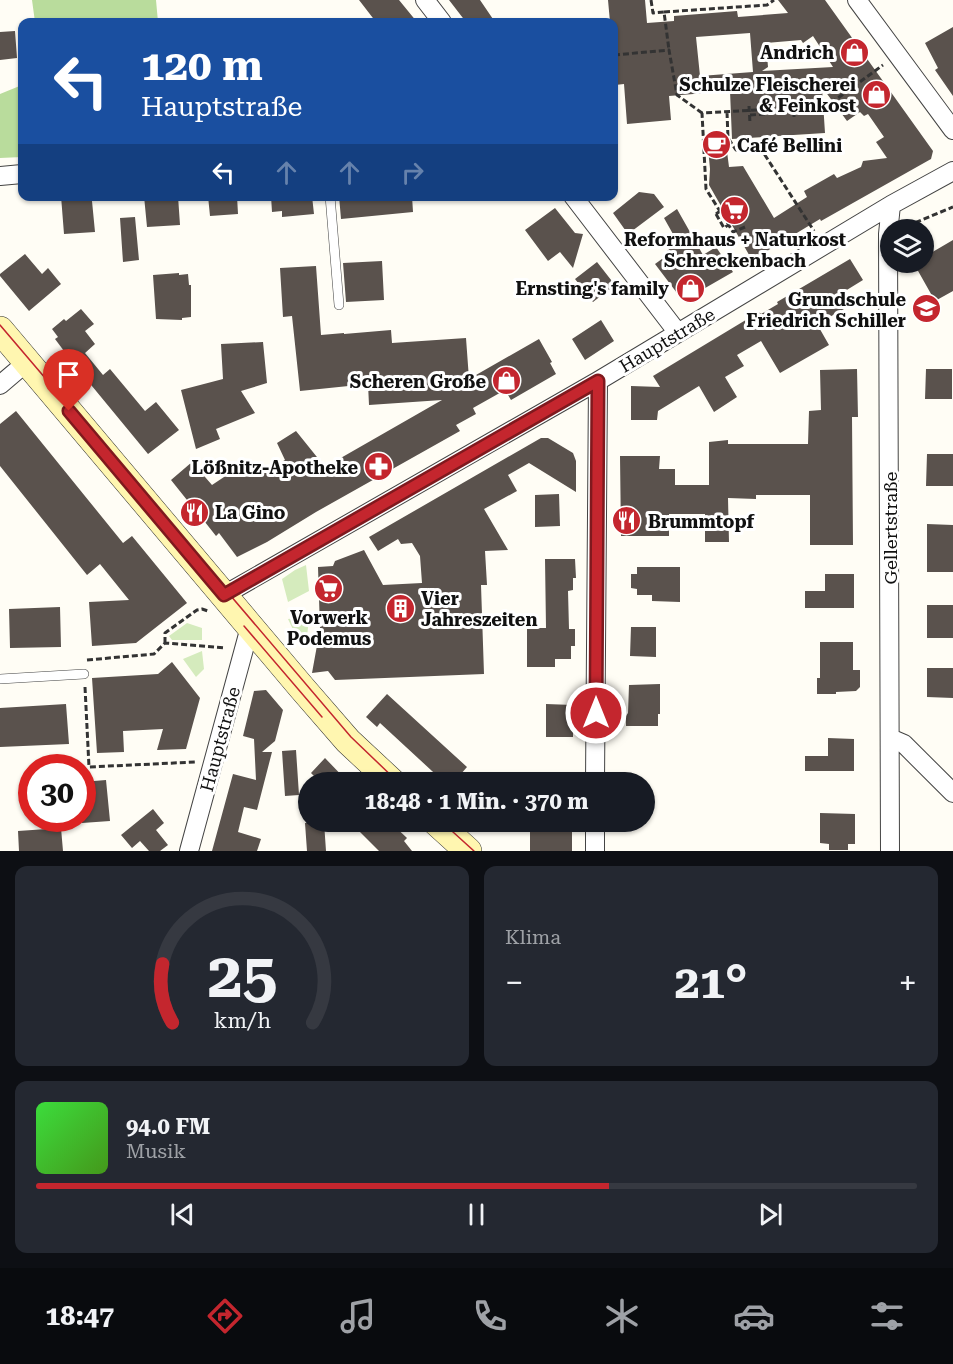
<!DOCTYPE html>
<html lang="de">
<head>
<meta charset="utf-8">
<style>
  :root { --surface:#171b24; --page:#242831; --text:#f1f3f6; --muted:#9ea1a6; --line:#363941; --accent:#c4262e }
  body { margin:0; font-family:"Roboto Serif",serif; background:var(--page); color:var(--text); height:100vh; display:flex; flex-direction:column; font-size:22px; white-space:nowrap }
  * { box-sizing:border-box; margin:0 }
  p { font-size:20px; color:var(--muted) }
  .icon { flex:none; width:33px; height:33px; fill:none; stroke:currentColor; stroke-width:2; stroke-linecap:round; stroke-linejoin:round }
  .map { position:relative; height:851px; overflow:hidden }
  .sheet { display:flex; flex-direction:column; gap:15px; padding:15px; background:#0d0f14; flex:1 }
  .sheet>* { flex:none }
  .guide { position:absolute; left:18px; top:18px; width:600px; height:183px; border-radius:12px; box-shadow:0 2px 4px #0004; background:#1a4fa0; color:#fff; overflow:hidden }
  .fabs { position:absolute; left:880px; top:219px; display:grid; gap:12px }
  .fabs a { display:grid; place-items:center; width:54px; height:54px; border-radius:50%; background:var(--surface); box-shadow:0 2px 4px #0004; font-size:30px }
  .speed { position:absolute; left:18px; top:754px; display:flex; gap:12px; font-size:30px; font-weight:700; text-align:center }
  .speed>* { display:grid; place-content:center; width:78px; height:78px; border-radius:50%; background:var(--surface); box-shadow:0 2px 4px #0004; line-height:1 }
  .speed .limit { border:9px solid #d22; background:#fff; color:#111 }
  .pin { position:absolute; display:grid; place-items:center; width:51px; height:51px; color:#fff; margin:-62px -26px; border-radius:50% 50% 50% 0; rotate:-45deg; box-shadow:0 0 6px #0007 }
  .pin .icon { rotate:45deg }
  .me { position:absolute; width:66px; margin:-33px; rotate:0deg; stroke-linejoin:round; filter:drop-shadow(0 0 4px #0008) }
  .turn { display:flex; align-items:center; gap:21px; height:126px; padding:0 24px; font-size:27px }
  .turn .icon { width:78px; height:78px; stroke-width:2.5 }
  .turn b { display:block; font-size:42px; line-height:51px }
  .lanes { display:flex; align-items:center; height:57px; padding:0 24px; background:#0003; justify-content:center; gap:30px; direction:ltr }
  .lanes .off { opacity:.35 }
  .big { font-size:45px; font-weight:700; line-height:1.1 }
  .sheet .widget { flex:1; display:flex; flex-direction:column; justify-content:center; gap:9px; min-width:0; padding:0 21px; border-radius:12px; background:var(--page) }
  .sheet .dial { align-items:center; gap:0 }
  .dial svg { height:156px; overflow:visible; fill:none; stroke:var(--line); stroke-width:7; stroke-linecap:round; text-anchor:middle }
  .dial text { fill:var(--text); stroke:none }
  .song { display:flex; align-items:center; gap:18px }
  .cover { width:72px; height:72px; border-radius:9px; background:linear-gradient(135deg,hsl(120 70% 55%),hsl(100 70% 35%)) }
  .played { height:6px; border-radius:3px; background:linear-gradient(90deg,var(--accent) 65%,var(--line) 65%) }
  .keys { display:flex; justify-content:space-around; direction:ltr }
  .heat { display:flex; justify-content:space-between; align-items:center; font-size:33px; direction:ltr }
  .sheet .tiles { flex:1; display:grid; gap:15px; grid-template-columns:1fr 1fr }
  .widget:last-child { grid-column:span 2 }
  .trip { position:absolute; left:298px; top:772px; width:357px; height:60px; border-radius:30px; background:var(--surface); box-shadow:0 2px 4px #0004; font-weight:700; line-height:60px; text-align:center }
  .menu { display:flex; height:96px; justify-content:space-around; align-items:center; background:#090b0e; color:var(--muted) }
  .menu .icon { width:42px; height:42px }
  .menu .active { color:var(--accent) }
  .menu b { font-size:27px; color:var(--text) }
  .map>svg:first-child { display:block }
  .green { fill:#d5ebbd }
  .forest { fill:#b9dc9c }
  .building { fill:#5a524d; fill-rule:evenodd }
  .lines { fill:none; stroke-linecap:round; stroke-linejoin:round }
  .service-casing { stroke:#444; stroke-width:10 }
  .minor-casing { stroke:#444; stroke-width:20 }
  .secondary-casing { stroke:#333; stroke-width:28 }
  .path { stroke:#333; stroke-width:3; stroke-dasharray:6 3; stroke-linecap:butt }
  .service { stroke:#fff; stroke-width:9 }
  .minor { stroke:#fff; stroke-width:18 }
  .secondary { stroke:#fff6b0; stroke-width:27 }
  .tram { stroke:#c4262e; stroke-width:1.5 }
  .path-bridge { stroke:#333; stroke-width:3; stroke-dasharray:6 3; stroke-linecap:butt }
  .route-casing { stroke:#7f191e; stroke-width:15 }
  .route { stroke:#c4262e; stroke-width:10 }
  .labels { text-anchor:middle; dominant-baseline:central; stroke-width:6; stroke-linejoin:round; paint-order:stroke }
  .poi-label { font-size:18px; font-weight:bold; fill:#111; stroke:#fff; text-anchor:end }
  .street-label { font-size:18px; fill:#111; stroke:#fff }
</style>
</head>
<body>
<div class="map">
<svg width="953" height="851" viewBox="0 0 953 851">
  <rect width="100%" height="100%" fill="#fffdf5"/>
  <path class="green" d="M306 565 309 591 288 602 282 579 295 570Z
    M309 617 307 637 298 640 288 619Z
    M187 623 202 628V640H172L169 636Z
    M202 651 204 669 196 677 183 659Z"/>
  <path class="forest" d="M32 0H156L158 22H35Z
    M22 85V157L0 158V94Z"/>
  <path class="building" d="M359 0H399L417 22H376Z
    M449 0H480L495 22H466Z
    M608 0H645L647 23 674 21V16L737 11 738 17 788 13 778 0H825L933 151 931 159 821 221 820 219 752 260 709 185 710 169 707 137 725 136 729 167 743 166 774 218 807 197 804 191 834 174 837 178 861 167 863 161 887 158 876 142 884 137 868 114 864 116 860 112 847 121 822 87 825 133 732 139 730 91 669 96 671 120 627 124 624 84 615 85 614 22H610ZM750 33 753 72 700 76 696 37ZM813 36 833 67 762 71 768 67 766 43 801 40 803 43Z
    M953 27V96L935 70 938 68 925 43Z
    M15 31 17 58 0 60V32Z
    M639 192 654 194 664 207 628 234 613 213Z
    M61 196H90V201H92L95 232 64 234Z
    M144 196H178L180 225 147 227Z
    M208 196H237L238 214 210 216Z
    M271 196H312L314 214 282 217V211L272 212Z
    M339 196H412L413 212 341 219Z
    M555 208 575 233 583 234 573 268 560 252 548 261 525 230Z
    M677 209 703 255 716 247 733 272 686 299 680 297 655 264 666 256 664 253 678 243 664 218Z
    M135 217 139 260 123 262 120 218Z
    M953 240V291L935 301 913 262H924V257Z
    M25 254 42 274 48 268 61 284 29 311 0 276V274Z
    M850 259 863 280 837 296 844 309 817 324 829 345 780 373 761 341 737 355 744 366 725 377 737 397 714 412 699 386 658 411 657 420H631V386L660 387 653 376 759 312 761 314 778 304 777 302Z
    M382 261 384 300 346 302 343 263Z
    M597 262 615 285 593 302 575 279Z
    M316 266 321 335 344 333V334L391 330 392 343 466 338 469 379 539 339 552 362 550 363 556 374 511 400 505 390 473 408 476 414 456 425 460 431 316 512 267 542 237 557 219 533 216 536 201 517 194 516 190 510 191 505 171 480 192 462 212 485 245 463 255 477 285 460 277 443 296 431 325 467 442 400 369 405 368 384 300 391 292 316 283 317 280 268Z
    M179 273V275L188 274 189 285H191V317L182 318V320L156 319 153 275Z
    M81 309 94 324 85 331 95 344 85 353 103 375 110 369 145 411 156 402 179 430 148 454 73 363 55 339 58 337 52 329 64 319 66 321Z
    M601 320 614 341 585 360 572 339Z
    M263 342 267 383 241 391 255 413 216 429 220 439 196 449 181 390 223 379 221 344Z
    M857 369 858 417H852L853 545H810V495H756V499L728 498 729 542H705V514H669V536H621L620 456H660L659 469H675V485H709V442L728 440V444H808L809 411 821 410 820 370Z
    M926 369H952V399H925Z
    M16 411 123 543 132 536 187 603 136 643 92 646 89 602 129 600 100 564 87 575 0 466V424Z
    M541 438H548L573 453 576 461V492L529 463 508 475 517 491 484 509 508 550 485 551 487 585H481L484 674 335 680 328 671 312 673 320 629 318 567 333 566 335 561 364 550 383 585 422 583 420 556 412 543 401 544 398 539 378 551 369 537Z
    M927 454H953V486H926Z
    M559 494 560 526 535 527V495Z
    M927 524 953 525V572H927Z
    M545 559H575L576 578H573V590L568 591 569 629H575V646H571V659H555V667H527V628H546Z
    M637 567H680V602L652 601V595H637V589L631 588V574H637Z
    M825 574H854V608H805V591H825Z
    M927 605H953V638H927Z
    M60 607 61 647 10 648 9 609Z
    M631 627H656V657L630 656Z
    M820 642H853V670H860V687L856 691 836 692V694H817V678H820Z
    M172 662 200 698 186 749 157 750 163 729 123 731 124 752 97 753 92 678 158 674Z
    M927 668H953V698L927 697Z
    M660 684V714H658V726H626V716L628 713 629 685Z
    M266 690 283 710 275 741 262 752H272L257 810 244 807 238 832 261 839 257 851H212L233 774 256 780 254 739 243 736 254 691Z
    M387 694 467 767 453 783H445L380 723 377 727 366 717Z
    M66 704 69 744 0 747V708Z
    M546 704 573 705V737H546Z
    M828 738 854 739V771H805V756H828Z
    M296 750 299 795 285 796 282 751Z
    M325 758 349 783H321L311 773Z
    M106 780 110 821 82 823V782Z
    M153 809 164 823 156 830 168 845 160 851H149L140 841 132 848 121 835Z
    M820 813 855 814V844H848V850H829V844L820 843Z
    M324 822 326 851H307L305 823Z
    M368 822H390L407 838 404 841 412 851H379L359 831Z
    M530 822 572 823V851H530Z
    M61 828 63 851H19L18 831Z"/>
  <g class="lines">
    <defs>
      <path id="service" d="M330 196 339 305
        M0 679 84 674"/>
      <path id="minor" d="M425 0 442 22
        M857 0 953 130
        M0 176 22 174
        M573 196 678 333
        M0 385 27 362
        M224 595 598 381 891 205 953 171
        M890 738 904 744 953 793
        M595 783 598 381
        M189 851 250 627
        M595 851V822
        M890 851 888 234 891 205"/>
      <path id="secondary" d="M0 330 302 688 348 741 393 783
        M436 822 468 851"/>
    </defs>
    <use href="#service" class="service-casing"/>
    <use href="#minor" class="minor-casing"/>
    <use href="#secondary" class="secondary-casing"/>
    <path class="path" d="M651 0 653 13 664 12 669 50
      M664 12 767 5 774 0
      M614 55 669 50 677 95 702 113
      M727 112 728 138 736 150 761 149 814 231
      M750 115 766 114V110
      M716 214 724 228 728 225
      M907 226 953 207
      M745 227 733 232 706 189 702 113 827 106 883 65
      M165 643V633L197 610 202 609 208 611
      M87 660 154 654 165 643 226 648
      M85 687 89 767 195 762"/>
    <use href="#service" class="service"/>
    <use href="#minor" class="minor"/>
    <use href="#secondary" class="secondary"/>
    <path class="tram" d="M0 325 351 737 399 783
      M244 626 322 717
      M442 822 474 851"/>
    <path class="path-bridge" d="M794 103V117
      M749 106 750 123
      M716 214 723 209"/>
  </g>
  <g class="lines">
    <defs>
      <path id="route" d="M69 411 224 595 598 381 596 713"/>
    </defs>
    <use href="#route" class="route-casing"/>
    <use href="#route" class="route"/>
  </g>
  <defs>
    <symbol id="shop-disc" viewBox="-11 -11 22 22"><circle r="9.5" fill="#c4262e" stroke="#fff"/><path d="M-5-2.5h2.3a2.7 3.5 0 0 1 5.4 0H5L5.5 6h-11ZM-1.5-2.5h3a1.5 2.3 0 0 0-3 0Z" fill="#fff"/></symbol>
    <symbol id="cafe-disc" viewBox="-11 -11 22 22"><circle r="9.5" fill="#c4262e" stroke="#fff"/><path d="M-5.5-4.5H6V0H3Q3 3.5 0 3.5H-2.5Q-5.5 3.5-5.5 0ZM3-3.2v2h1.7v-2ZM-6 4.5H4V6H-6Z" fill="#fff"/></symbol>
    <symbol id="supermarket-disc" viewBox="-11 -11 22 22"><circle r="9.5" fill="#c4262e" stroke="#fff"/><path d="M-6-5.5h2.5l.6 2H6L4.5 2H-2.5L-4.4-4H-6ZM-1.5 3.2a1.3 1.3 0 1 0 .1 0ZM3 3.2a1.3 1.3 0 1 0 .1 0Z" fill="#fff"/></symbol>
    <symbol id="school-disc" viewBox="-11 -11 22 22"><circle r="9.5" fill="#c4262e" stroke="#fff"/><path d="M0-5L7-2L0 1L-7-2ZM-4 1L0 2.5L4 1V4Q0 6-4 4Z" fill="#fff"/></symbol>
    <symbol id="pharmacy-disc" viewBox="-11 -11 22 22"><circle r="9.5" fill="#c4262e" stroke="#fff"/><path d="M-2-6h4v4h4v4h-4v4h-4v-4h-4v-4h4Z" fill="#fff"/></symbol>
    <symbol id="restaurant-disc" viewBox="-11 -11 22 22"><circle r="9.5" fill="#c4262e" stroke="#fff"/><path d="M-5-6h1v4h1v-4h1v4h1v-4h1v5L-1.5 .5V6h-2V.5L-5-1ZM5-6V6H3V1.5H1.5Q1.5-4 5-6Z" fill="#fff"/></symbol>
    <symbol id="building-disc" viewBox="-11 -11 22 22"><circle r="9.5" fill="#c4262e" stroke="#fff"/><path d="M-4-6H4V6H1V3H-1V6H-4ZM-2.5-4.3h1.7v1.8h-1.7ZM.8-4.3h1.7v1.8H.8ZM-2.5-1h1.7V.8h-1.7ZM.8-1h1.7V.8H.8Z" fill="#fff"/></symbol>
  </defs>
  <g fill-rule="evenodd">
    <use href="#shop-disc" x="838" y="36" width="33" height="33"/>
    <use href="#shop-disc" x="860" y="78" width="33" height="33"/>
    <use href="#cafe-disc" x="700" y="128" width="33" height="33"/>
    <use href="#supermarket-disc" x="718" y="194" width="33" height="33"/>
    <use href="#shop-disc" x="674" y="272" width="33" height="33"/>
    <use href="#school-disc" x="910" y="292" width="33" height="33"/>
    <use href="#shop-disc" x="490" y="364" width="33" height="33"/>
    <use href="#pharmacy-disc" x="362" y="450" width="33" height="33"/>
    <use href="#restaurant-disc" x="178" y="496" width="33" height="33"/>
    <use href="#restaurant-disc" x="610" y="504" width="33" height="33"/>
    <use href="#supermarket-disc" x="312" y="572" width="33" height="33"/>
    <use href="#building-disc" x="384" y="592" width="33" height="33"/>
  </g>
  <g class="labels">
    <g class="poi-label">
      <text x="834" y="52">Andrich</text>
      <text x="856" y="84">Schulze Fleischerei<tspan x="856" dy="21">&amp; Feinkost</tspan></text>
      <text x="737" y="145" text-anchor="start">Café Bellini</text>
      <text x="735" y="239" text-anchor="middle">Reformhaus + Naturkost<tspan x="735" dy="21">Schreckenbach</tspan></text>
      <text x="669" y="288">Ernsting's family</text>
      <text x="906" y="299">Grundschule<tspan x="906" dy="21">Friedrich Schiller</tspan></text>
      <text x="486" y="381">Scheren Große</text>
      <text x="358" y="467">Lößnitz-Apotheke</text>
      <text x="215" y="512" text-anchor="start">La Gino</text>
      <text x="648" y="521" text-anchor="start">Brummtopf</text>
      <text x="421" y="598" text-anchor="start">Vier<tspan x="421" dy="21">Jahreszeiten</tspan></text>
      <text x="329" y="617" text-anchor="middle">Vorwerk<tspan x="329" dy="21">Podemus</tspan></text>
    </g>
    <g class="street-label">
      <text transform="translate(667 340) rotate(-31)">Hauptstraße</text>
      <text transform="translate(890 528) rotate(-90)">Gellertstraße</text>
      <text transform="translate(220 739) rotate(-75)">Hauptstraße</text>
    </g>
  </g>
</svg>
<div class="fabs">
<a><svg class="icon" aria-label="layers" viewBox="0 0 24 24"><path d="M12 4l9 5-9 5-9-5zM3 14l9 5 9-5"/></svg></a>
</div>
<div class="speed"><div class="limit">30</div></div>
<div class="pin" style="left:69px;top:411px;background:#d93025"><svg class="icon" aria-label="arrive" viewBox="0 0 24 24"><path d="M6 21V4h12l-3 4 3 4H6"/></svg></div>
<svg class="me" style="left:596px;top:713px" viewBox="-20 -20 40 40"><circle r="17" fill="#c4262e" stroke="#fff" stroke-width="3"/><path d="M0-11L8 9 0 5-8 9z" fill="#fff"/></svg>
<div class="trip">18:48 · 1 Min. · 370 m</div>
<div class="guide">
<div class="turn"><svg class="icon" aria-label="left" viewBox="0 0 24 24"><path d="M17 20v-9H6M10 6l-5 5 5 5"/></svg><div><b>120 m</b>Hauptstraße</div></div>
<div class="lanes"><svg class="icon" aria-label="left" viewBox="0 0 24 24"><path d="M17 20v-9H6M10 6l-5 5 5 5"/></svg><svg class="icon off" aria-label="ahead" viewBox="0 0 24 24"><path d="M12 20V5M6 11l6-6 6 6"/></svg><svg class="icon off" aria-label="ahead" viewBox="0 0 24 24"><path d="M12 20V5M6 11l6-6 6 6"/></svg><svg class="icon off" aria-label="right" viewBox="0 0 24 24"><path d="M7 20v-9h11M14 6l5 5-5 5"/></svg></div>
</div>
</div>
<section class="sheet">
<div class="tiles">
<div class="widget dial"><svg viewBox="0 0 100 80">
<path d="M14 69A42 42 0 1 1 86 69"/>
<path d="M14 69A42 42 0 0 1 9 39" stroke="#c4262e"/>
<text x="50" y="56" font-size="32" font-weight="700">25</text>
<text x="50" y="72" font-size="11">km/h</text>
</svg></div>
<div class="widget"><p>Klima</p>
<div class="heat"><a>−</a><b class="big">21°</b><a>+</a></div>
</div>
<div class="widget">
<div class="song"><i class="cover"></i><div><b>94.0 FM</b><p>Musik</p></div></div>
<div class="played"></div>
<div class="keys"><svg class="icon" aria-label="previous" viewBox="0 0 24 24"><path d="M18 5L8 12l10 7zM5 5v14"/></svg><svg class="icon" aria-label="pause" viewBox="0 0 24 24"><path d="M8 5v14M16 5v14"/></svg><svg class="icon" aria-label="next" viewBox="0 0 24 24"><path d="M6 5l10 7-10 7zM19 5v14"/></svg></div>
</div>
</div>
</section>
<nav class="menu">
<b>18:47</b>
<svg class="icon active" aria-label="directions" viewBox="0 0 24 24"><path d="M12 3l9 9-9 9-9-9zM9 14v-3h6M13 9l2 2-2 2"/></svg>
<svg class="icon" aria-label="music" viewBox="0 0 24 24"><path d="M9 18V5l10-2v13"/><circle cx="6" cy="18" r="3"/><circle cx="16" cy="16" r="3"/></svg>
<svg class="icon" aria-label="phone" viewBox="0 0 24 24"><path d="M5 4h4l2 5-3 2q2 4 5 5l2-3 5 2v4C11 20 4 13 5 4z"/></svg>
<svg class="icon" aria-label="climate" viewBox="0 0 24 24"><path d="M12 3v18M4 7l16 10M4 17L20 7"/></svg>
<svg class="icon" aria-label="car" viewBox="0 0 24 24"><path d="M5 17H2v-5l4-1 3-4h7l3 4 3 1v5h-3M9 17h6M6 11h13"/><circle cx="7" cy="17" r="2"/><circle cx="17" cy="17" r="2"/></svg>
<svg class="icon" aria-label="filters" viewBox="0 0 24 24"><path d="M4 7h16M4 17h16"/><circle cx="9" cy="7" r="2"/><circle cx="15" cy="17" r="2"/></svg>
</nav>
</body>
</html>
